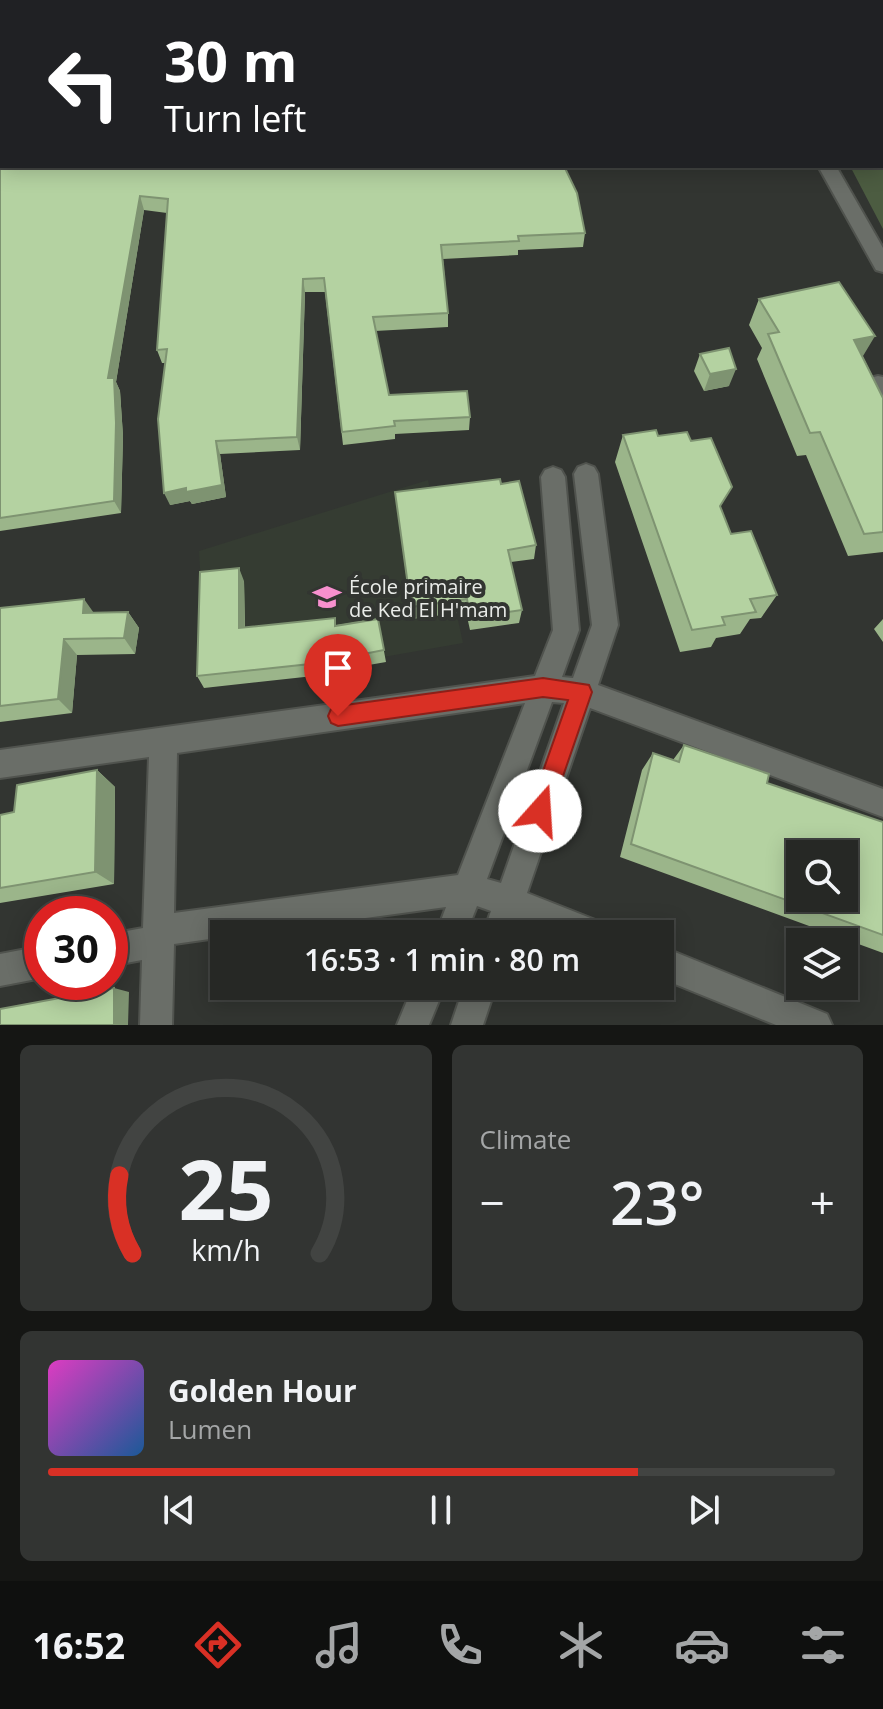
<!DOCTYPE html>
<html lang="en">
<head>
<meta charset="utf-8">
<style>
  :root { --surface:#262825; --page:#323432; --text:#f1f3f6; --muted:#a4a6a7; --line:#424442; --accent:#d93025 }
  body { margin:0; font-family:"Open Sans",sans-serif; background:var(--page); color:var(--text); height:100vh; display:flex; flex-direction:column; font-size:30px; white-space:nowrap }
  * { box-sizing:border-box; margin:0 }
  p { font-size:26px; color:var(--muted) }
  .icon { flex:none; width:44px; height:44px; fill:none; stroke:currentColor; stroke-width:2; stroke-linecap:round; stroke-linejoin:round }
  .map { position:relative; height:1025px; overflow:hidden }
  .details { display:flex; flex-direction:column; gap:20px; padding:20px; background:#151614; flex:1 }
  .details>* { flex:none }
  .hud { position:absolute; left:0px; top:0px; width:884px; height:168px; box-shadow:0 4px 20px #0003,0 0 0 2px var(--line); background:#202124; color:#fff; overflow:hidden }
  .fabs { position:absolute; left:786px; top:840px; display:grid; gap:16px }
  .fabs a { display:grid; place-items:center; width:72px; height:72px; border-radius:0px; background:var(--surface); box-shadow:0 4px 20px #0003,0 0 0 2px var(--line); font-size:40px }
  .speed { position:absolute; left:24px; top:896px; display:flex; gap:16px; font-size:40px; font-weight:700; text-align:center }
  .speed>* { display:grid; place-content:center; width:104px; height:104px; border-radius:50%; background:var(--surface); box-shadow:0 4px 20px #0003,0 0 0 2px var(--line); line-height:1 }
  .speed .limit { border:12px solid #d22; background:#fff; color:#111 }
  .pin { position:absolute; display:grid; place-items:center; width:68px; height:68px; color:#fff; margin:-82px -34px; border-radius:50% 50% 50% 0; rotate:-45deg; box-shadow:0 0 8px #0007 }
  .pin .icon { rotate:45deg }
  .me { position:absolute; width:88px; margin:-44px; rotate:19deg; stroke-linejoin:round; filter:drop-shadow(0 0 6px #0008) }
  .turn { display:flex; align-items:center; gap:28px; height:168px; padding:0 32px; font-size:36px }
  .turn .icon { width:104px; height:104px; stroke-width:2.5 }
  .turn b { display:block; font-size:56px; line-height:68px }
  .big { font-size:60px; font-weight:600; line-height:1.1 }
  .details .widget { flex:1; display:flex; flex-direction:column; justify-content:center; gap:12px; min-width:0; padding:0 28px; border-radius:12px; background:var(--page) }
  .details .dial { align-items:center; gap:0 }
  .dial svg { height:208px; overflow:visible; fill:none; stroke:var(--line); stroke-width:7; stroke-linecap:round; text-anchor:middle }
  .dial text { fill:var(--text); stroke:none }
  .song { display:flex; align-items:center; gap:24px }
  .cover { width:96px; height:96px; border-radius:12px; background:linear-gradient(135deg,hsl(310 70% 55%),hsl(210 70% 35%)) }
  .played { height:8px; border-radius:4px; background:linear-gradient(90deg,var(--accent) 75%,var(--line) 75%) }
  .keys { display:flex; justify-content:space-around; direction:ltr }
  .heat { display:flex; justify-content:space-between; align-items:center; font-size:44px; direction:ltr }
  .details .tiles { flex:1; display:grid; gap:20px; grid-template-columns:1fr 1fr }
  .widget:last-child { grid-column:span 2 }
  .trip { position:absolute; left:210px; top:920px; width:464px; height:80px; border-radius:0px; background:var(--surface); box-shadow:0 4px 20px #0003,0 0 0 2px var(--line); font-weight:600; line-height:80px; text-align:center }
  .dock { display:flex; height:128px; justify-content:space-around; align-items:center; background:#0f100f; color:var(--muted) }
  .dock .icon { width:56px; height:56px }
  .dock .active { color:var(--accent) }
  .dock b { font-size:36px; color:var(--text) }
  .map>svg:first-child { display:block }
  .built { fill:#353c32 }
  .green { fill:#4c5c41 }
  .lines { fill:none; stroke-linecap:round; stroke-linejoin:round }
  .minor-casing { stroke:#50534e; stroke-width:4 }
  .minor { fill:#6a6e68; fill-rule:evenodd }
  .wall { fill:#9bb58a }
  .shaded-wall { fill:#7e9371 }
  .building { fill:#b4d2a1; stroke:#7e9371; stroke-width:2; fill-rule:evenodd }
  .route { fill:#d93025; stroke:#8d1f18; stroke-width:2 }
  .labels { text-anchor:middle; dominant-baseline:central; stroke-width:8; stroke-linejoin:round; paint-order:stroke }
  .poi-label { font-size:20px; fill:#eaece9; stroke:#323531; text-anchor:start }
</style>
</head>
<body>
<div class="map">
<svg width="883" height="1025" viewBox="0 0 883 1025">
  <rect width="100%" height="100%" fill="#323531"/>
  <path class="built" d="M428 480 463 643 207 688 199 551Z"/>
  <path class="green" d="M698 0H883V229L850 166H882V2Z"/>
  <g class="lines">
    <defs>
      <path id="minor" d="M649 0H665L667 2H651Z
        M2 32V42L0 43V33Z
        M818 166H836L883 248V272L876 270Z
        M878 376 883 377V402L875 399 867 384 870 378Z
        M586 464 594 467 598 474 618 625 598 685 883 789V817L590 708 527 893 603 923 607 934H554L518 920 513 934H483L491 911 477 906 466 934H436L446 907 249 934H224V937L174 944 172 1025H140L142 960 110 966V934L143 928 149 757 0 778V750L535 676 553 630 541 477 545 470 553 467 561 470 565 477 579 630 562 677 573 678 592 625 574 474 578 467ZM552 702 564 703 501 883 487 879ZM525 703 458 875 174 913 177 753Z
        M42 946V978L0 986V954Z
        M660 946 827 1014 832 1025H776L660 978Z
        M413 986H445L429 1025H397Z
        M464 986H496L483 1025H451Z"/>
    </defs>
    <use href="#minor" class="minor-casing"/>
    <use href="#minor" class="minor"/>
  </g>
  <path class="wall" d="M375 0H629L628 2H355Z
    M0 156 585 233 583 247 518 250V255L443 259 448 313V327L375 331 389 395 470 417 469 430 395 434V439L343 445 325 292H305L300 450 220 454 226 497 192 504 190 501 170 505 165 363H162L157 350 167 213 144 210 116 382 120 391 123 436 121 513 0 531Z
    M759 299 863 357 883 398V552L848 556 806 455 797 456 757 359 762 348 749 325Z
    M700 354 729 386 704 391 694 371Z
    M623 435 658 436 721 509 731 534 777 595 761 618 750 619 740 634 716 638 711 647 680 652 615 462Z
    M501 484 536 545 534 559 511 562 522 610 519 623 470 630 466 612 412 619 395 492Z
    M244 581 245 627 337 625 378 619 386 662 340 670 341 673 204 688 197 676Z
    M0 608 94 613 128 612 139 628 135 654 77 655 72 713 0 722Z
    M883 619V642L874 629Z
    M684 745 767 783 883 822V953L620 857 642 770 653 753 673 760Z
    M97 770 115 787 114 884 0 903V815L14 812Z"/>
  <path class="shaded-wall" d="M140 196 144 210 116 382 120 391 123 436 121 513 114 501 108 378Z
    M303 279 305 292 300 450 297 437Z
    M875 336 860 361 854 340Z
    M736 369 729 386 704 391 710 374Z
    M216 441 220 454 226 497 192 504 190 501 170 505 164 493 186 488Z
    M239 568 244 581 245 640 239 628Z
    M84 599 96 616 83 613Z
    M128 612 139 628 135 654 124 638Z
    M64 639 77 655 72 713 58 699Z
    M97 770 115 787 114 884 95 872Z
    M114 988 129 992 128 1025H114Z"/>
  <path class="building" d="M375 0H602L583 2H355Z
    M0 156H2V166H564L577 193 585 233 518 236 519 241 441 245 448 313 373 317 389 395 467 391 470 417 394 421 395 426 342 432 324 278 303 279 297 437 216 441 222 485 186 492V488L164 493 158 419 167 349 157 350 168 199 140 196 108 378H114L116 423 114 501 0 518Z
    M839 282 875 336 854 340 883 398V532L864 534 820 432 810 433 768 334 779 332 759 299Z
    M729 348 736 369 710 374 700 354Z
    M656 430 658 436 687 432 691 441 711 438 732 487 720 506 731 534 751 531 777 595 750 599 756 612 722 617 725 625 692 630 623 435Z
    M500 479 501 484 519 481 536 545 508 550 522 610 470 617 467 599 411 607 395 492Z
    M239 568V628L335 618V626L378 619 384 650 338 659V661L197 676 200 572Z
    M84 599 83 613 128 612 124 638 64 639 58 699 0 706V608Z
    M684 745 769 774 767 783 883 822V935L631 844 653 753 679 762ZM800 854H844V898H800Z
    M97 770 95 872 0 888V815L14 812 17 785Z
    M114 988V1025H0V1009Z"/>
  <path class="route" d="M543 678 589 685 592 692 551 811 548 819 540 822 533 819 529 811 568 700 543 697 338 726 331 723 328 716 331 709 338 706Z"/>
  <defs>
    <symbol id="school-bare" viewBox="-9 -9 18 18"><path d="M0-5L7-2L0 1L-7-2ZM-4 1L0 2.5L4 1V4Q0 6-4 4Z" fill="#f790ce" stroke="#323531" stroke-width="2.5" paint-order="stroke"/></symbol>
  </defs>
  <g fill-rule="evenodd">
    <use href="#school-bare" x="307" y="577" width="40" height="40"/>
  </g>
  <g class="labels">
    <g class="poi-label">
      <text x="349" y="586">École primaire<tspan x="349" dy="23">de Ked El H'mam</tspan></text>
    </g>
  </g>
</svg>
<div class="fabs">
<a><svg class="icon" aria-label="search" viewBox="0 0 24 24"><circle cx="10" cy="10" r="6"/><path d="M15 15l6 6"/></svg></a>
<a><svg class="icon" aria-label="layers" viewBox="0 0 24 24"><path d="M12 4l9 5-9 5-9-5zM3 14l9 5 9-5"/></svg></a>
</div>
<div class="speed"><div class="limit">30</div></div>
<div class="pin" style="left:338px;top:716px;background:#d93025"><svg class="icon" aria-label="arrive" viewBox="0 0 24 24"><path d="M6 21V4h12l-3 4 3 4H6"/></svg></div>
<svg class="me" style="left:540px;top:811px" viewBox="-20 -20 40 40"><circle r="19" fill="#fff"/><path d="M0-13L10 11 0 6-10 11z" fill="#d93025"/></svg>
<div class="trip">16:53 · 1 min · 80 m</div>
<div class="hud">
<div class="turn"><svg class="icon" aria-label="left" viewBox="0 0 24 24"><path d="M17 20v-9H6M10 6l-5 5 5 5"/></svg><div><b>30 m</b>Turn left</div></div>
</div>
</div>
<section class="details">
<div class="tiles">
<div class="widget dial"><svg viewBox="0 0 100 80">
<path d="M14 69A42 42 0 1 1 86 69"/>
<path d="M14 69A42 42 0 0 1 9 39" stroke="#d93025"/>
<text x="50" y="56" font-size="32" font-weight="700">25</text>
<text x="50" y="72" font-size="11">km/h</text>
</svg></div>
<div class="widget"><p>Climate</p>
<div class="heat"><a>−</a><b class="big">23°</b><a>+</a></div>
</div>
<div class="widget">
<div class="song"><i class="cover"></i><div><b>Golden Hour</b><p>Lumen</p></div></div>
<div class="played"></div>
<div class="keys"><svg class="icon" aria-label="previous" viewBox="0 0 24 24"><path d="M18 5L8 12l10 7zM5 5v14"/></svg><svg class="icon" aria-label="pause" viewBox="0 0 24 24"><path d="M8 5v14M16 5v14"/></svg><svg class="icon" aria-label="next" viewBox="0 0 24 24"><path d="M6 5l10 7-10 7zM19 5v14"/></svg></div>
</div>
</div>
</section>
<nav class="dock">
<b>16:52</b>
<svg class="icon active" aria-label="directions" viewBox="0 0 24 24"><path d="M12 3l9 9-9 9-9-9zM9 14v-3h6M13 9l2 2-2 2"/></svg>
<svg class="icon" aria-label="music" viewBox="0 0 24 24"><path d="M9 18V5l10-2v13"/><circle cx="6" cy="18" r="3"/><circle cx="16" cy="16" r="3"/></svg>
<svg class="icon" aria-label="phone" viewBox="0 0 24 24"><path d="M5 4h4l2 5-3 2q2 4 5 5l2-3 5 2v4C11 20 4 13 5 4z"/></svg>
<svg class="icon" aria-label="climate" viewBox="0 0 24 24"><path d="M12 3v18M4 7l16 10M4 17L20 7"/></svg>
<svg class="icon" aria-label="car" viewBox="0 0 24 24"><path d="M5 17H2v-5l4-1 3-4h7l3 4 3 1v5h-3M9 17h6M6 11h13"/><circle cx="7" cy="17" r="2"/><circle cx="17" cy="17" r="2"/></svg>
<svg class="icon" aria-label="filters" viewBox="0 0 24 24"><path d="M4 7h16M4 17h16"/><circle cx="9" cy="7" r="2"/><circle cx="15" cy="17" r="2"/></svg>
</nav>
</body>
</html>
